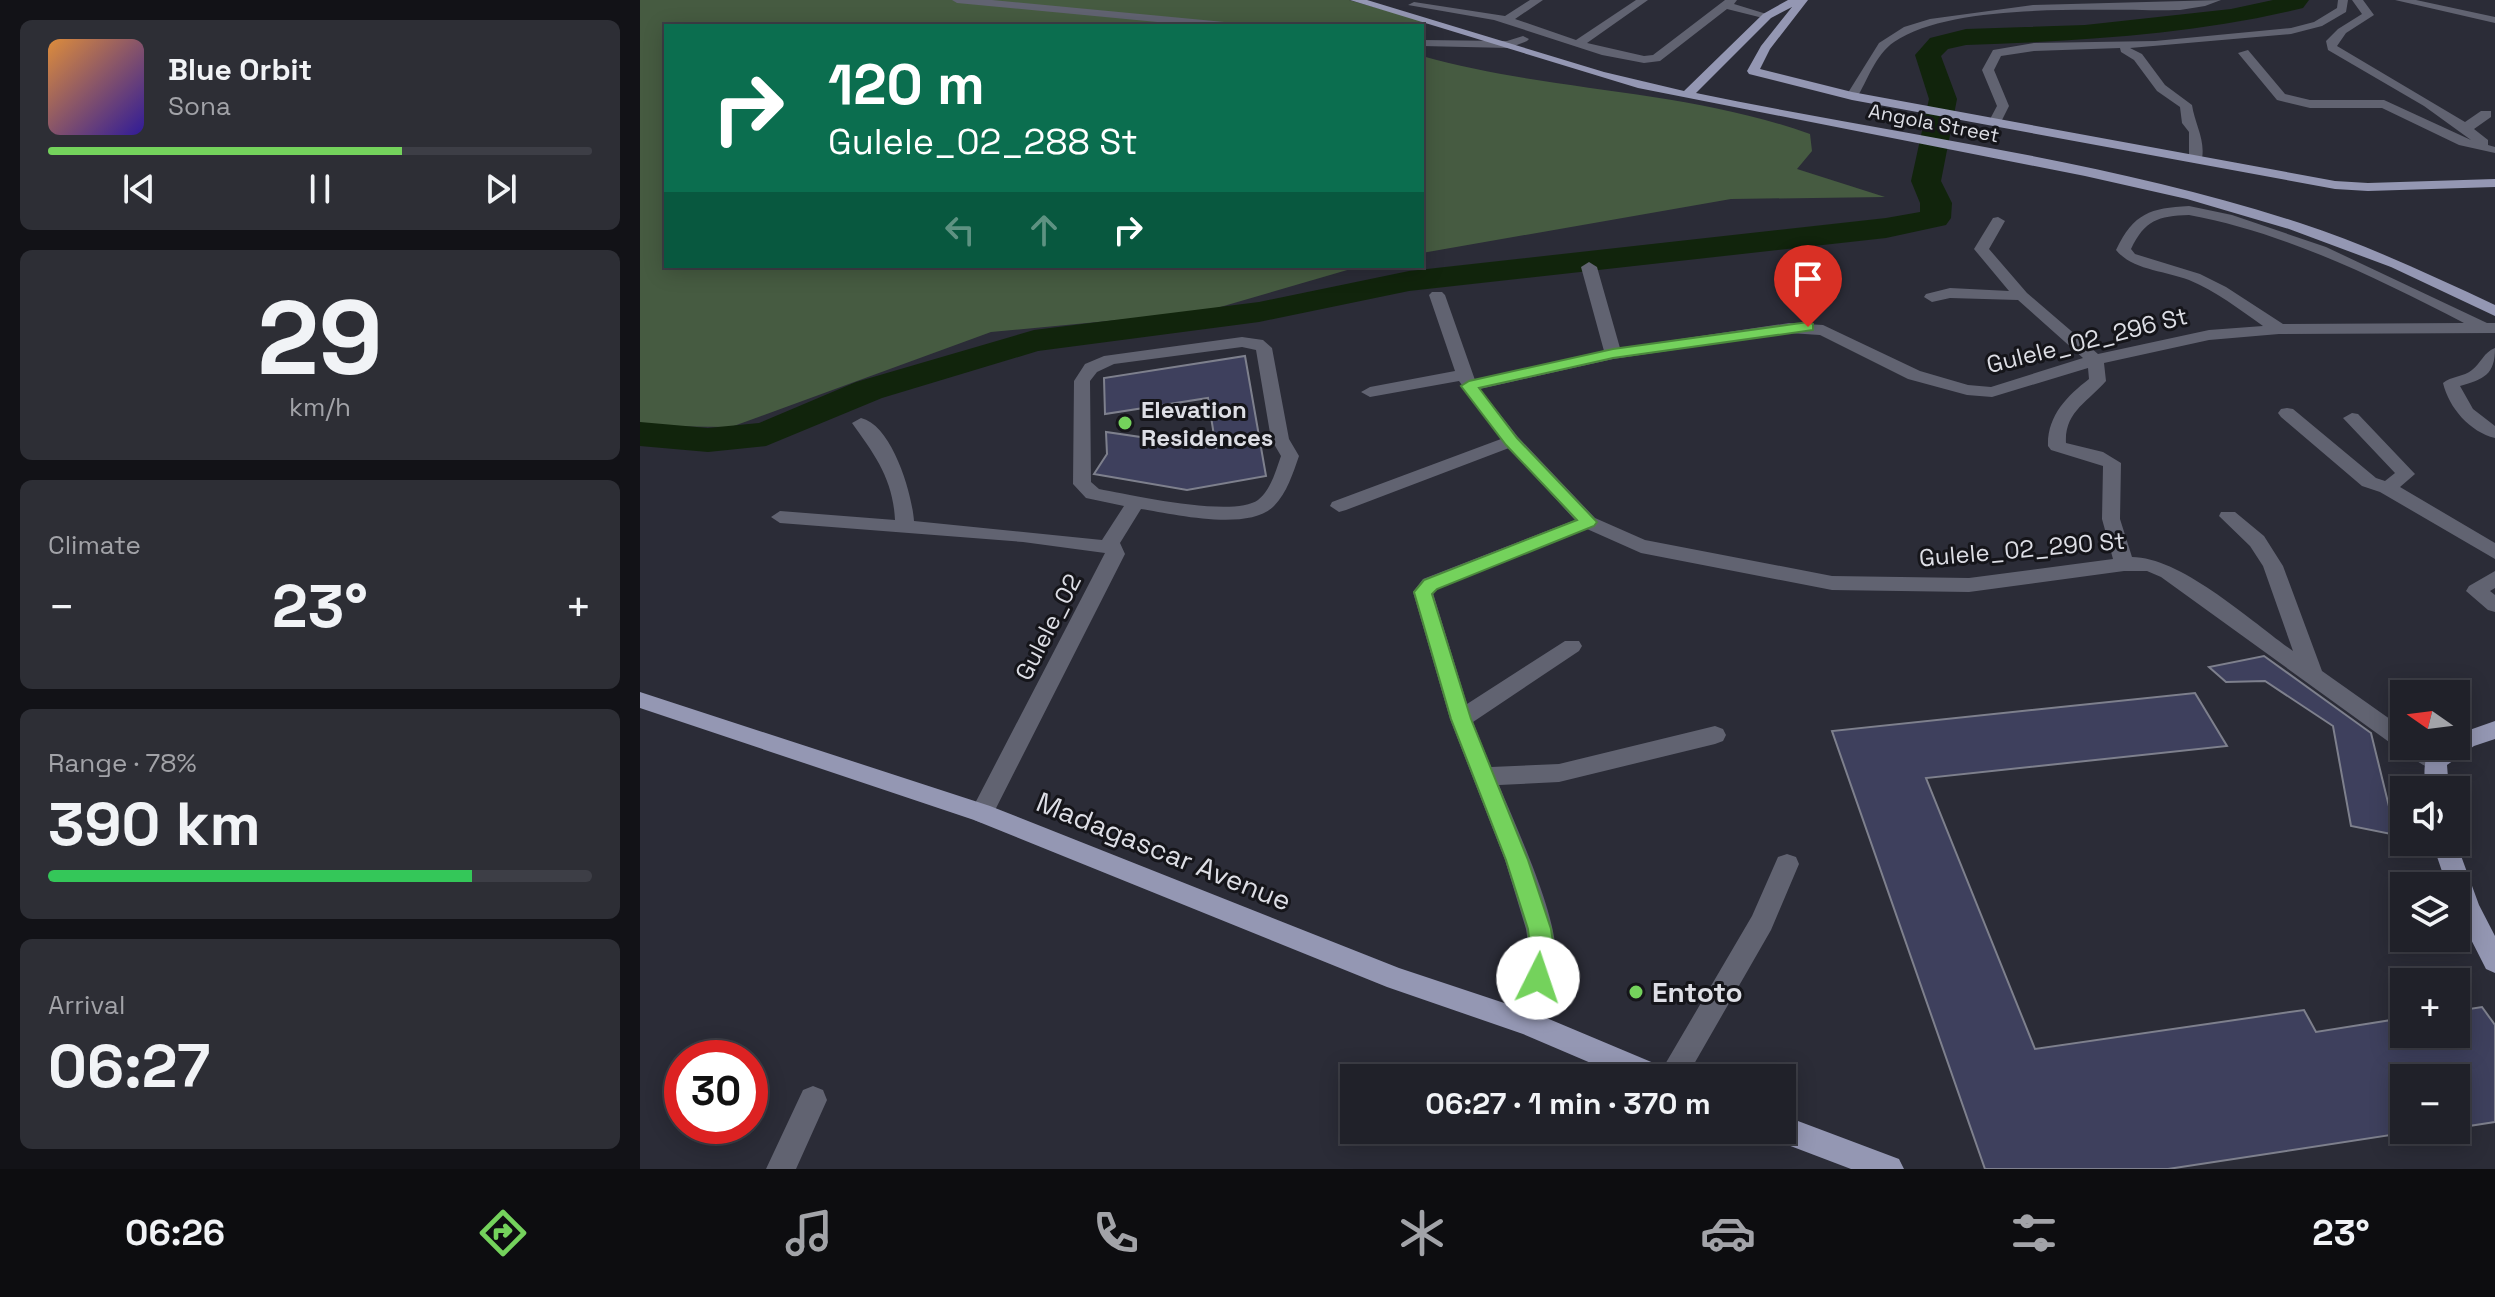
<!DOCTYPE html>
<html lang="en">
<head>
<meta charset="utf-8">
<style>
  :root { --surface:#202129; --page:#2d2e35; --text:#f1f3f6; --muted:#a2a3a8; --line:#3d3e46; --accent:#74d25c }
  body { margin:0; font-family:"Space Grotesk",sans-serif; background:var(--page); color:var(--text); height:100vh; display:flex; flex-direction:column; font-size:30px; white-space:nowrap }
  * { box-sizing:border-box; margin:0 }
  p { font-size:26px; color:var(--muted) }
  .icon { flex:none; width:44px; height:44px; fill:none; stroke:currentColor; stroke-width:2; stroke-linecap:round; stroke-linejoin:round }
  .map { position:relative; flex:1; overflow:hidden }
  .drawer { display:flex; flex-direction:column; gap:20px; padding:20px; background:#121217; width:640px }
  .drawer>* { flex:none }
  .top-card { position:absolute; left:24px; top:24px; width:760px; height:244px; border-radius:0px; box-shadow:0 4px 20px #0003,0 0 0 2px var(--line); background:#0b6e4f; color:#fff; overflow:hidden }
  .needle { width:52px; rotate:284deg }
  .buttons { position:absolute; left:1750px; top:680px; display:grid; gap:16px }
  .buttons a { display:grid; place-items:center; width:80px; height:80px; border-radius:0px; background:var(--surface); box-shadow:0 4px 20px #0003,0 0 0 2px var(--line); font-size:40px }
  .speed { position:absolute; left:24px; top:1040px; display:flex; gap:16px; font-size:40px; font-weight:700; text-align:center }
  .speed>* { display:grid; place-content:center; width:104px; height:104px; border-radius:50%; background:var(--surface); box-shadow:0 4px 20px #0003,0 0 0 2px var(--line); line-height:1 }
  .speed .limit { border:12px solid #d22; background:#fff; color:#111 }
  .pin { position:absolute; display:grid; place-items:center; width:68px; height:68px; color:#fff; margin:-82px -34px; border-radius:50% 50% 50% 0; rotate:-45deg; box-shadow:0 0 8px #0007 }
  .pin .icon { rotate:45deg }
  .me { position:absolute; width:88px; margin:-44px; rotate:4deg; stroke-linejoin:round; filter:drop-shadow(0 0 6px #0008) }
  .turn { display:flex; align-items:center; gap:28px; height:168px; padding:0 32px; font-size:36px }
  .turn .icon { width:104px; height:104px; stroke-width:2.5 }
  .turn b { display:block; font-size:56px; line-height:68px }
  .lanes { display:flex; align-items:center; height:76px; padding:0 32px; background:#0003; justify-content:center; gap:40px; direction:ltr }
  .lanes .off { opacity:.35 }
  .big { font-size:60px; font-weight:700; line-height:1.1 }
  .drawer .widget { flex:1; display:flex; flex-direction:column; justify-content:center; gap:12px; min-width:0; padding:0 28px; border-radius:12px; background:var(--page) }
  .drawer .dial { align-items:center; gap:0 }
  .dial b { font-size:104px; line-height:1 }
  .song { display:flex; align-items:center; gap:24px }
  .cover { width:96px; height:96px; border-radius:12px; background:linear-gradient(135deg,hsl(30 70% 55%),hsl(250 70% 35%)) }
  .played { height:8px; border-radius:4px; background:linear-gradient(90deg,var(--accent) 65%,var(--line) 65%) }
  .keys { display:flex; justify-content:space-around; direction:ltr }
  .heat { display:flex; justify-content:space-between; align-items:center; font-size:44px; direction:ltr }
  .charge { height:12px; border-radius:6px; background:linear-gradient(90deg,#34c759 78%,var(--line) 0) }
  .trip { position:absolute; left:700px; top:1064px; width:456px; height:80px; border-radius:0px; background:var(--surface); box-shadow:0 4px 20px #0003,0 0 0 2px var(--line); font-weight:700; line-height:80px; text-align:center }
  .tabs { display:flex; height:128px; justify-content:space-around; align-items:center; background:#0d0d10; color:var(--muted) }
  .tabs .icon { width:56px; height:56px }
  .tabs .active { color:var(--accent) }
  .tabs b { font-size:36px; color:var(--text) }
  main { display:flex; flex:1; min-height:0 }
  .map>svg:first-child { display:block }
  .forest { fill:#465b41 }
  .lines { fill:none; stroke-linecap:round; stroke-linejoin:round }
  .river { fill:#11240c; fill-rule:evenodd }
  .building { fill:#3e405d; stroke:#7e808d; stroke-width:2 }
  .minor { fill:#616371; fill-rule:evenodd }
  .major { fill:#9497b3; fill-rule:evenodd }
  .route { fill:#74d25c; stroke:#4b883c; stroke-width:2 }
  .poi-dot { fill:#74d25c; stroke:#15151a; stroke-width:3 }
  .labels { text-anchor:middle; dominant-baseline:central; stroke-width:6; stroke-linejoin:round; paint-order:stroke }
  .far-street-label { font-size:20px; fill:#dddee5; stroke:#15151a }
  .street-label { font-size:24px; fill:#dddee5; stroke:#15151a }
  .poi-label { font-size:24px; font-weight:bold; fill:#dddee5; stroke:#15151a; text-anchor:start }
  .near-street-label { font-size:28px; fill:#dddee5; stroke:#15151a }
  .near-poi-label { font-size:28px; font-weight:bold; fill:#dddee5; stroke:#15151a; text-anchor:start }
</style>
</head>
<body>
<main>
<section class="drawer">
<div class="widget">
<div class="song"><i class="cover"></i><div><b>Blue Orbit</b><p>Sona</p></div></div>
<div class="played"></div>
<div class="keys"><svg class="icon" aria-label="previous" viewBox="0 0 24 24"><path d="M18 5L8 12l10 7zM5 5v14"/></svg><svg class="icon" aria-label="pause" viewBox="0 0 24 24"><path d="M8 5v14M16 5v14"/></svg><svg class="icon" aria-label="next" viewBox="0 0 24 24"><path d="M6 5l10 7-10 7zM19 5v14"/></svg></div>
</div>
<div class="widget dial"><b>29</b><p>km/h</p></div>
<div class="widget"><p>Climate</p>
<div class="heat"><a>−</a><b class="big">23°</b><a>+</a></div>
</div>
<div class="widget"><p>Range · 78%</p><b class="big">390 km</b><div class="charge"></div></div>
<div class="widget"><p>Arrival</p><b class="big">06:27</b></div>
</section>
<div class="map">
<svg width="1855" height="1169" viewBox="0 0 1855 1169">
  <rect width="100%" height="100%" fill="#2b2c37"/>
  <path class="forest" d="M0 0H709L780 20 785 25 782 29V26H26V266H721L563 312 351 332 91 427 8 426 0 424Z
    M782 56C909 92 1045 89 1170 134L1172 151 1157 169 1245 197 1091 199 782 253Z"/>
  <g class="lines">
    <path class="river" d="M1633 0H1669L1663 8C1553 35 1439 41 1326 45L1308 49 1301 56 1317 99 1301 181 1312 203 1311 218 1306 225 1246 238 769 291 619 322 398 351 242 398 126 446 68 452 0 446V422L68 428 119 423 216 382 394 330 619 302 769 271 1246 218 1280 212V203L1271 181 1289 99 1275 55 1290 38 1326 29 1445 25 1591 9Z"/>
  </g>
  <path class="building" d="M605 356 626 476 547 490 454 474 467 454 466 432 576 448 568 398 465 414 464 378Z
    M1624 656 1731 733 1756 835 1711 826 1693 726 1625 681 1586 682 1569 667Z
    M1555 693 1587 746 1286 778 1395 1049 1664 1010 1676 1032 1764 1018V1034H1816V1011L1842 1007 1855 1025V1122L1816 1128V1078H1764V1133L1528 1169H1345L1192 731Z"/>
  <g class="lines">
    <path class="minor" d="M312 0H352L595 23 601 26H559L317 3Z
      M890 0H903L875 19 936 40 996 0H1008L947 43 1004 56 1013 55 1085 0H1097L1094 4 1133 16 1127 19 1087 9 1020 61 1004 63 962 55 854 20 768 5 774 2 865 16Z
      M1581 0 1565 6 1540 10C1465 12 1316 0 1254 42 1235 55 1228 80 1216 99L1206 96 1239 43 1264 27 1290 19 1393 5Z
      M1698 0H1708L1706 12 1682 26 1651 34 1490 48 1502 54 1525 85 1552 105C1555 125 1567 142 1561 163L1549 160V132L1542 123 1540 107 1517 91 1494 60 1481 52 1480 48 1394 51 1361 56 1354 70 1369 106 1360 124 1349 121 1357 106 1342 70 1353 50 1394 43 1515 41 1651 28 1674 22 1697 8Z
      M1712 0H1723L1734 15 1706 33 1697 46 1825 122 1841 111H1851V117L1834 129 1848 140V145L1855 147V153L1819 145 1742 108H1670L1637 100 1598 53 1608 50 1645 94 1670 100H1744L1831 140 1784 106 1688 50 1686 41 1698 29 1722 14Z
      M1755 0H1776L1855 17V23Z
      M883 36 889 39 887 41 869 48 782 46V40L867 41Z
      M1549 206 1592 215 1686 247 1847 323H1855V333L1639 334 1569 340 1464 363 1466 381C1449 401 1424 412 1426 443L1463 452 1481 463 1480 519 1492 557C1541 557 1612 622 1653 651L1623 566 1610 546 1579 516 1581 512H1595L1624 536 1643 566 1682 671 1764 729V746C1781 746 1797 744 1806 761L1803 767C1783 774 1773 753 1756 747L1521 577 1507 571H1484L1329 592 1192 590 1001 553 947 529 797 589 793 593 827 704 925 641H939L942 646 939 651 833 722 851 767 919 764 1075 726 1083 729 1086 735 1083 741 1075 744 919 782 859 785C876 827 915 910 916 954 916 973 905 1014 897 1032L888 1035 879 1032 875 1023 890 955 886 929 865 860 810 719 773 592 783 579 935 520 869 448 706 510 699 512 690 506 692 502 861 439 819 381 730 397 721 392 730 387 815 371 789 295 792 292H802L805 295 835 380 964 351 941 267 949 262 957 267 980 348 1149 323 1183 325 1280 371 1328 385 1351 387 1443 358 1378 300 1310 298 1292 302 1284 297 1286 294 1310 288 1369 291 1334 249 1353 218 1358 217 1365 221 1349 249 1387 293 1458 354 1569 330 1623 326C1599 309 1576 291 1549 280 1526 271 1492 270 1476 250 1494 213 1510 208 1549 206ZM1549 215C1646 233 1737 278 1824 323L1643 324 1586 287 1560 274 1495 254 1491 249C1505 220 1518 216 1549 215ZM1149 333 1180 335 1268 379 1327 395 1352 397 1448 368 1449 379C1427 396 1407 416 1408 446L1411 450 1463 466 1462 519 1473 559 1329 578 1192 576 1005 540 955 518 878 437 840 389 973 359Z
      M602 337 623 340 632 348 649 439 659 456C653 473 647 493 634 506 609 532 533 514 501 509L480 543 485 554 350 820 342 823 334 820 330 813 465 553 383 542 140 523 131 517 140 511 255 520C253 479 235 455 212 423L221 418C252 425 272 493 274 521L462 540 484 506 446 498 433 484 434 381 445 364 464 356ZM602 347 616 350 631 439 641 456C636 470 631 490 618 500 593 518 491 495 459 489L451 482 450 381 457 372 474 364Z
      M1855 348C1855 375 1844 379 1820 386L1833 409 1855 426V438C1830 432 1809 408 1803 383 1811 376 1824 377 1832 370 1841 363 1844 352 1855 348Z
      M1647 408 1653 409 1736 478 1745 481 1755 473 1703 418 1712 413 1718 414 1775 474 1760 487 1855 543V559L1740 492 1722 486 1641 417 1638 413 1641 409Z
      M1855 571V588L1850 591 1855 595V612L1848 610 1826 591 1829 586Z
      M1147 854 1156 857 1159 864 1131 930 1046 1078H1017L1112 916 1138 857Z
      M173 1086 183 1090 187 1100 156 1169H126L163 1090Z"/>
    <path class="major" d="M710 0H727L964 72 1044 91 1123 14 1148 0H1168L1130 49 1120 69 1212 92 1695 181 1728 183 1855 179V187L1728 191 1695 189 1212 100 1109 74 1107 71 1121 46 1152 7 1131 18 1056 93C1257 135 1464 159 1660 223 1727 245 1791 275 1855 305V316L1751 267 1649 229 1547 199 1445 176 998 88Z
      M0 692 350 806 759 968 897 1014 1028 1069 1032 1078H986L883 1034 747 987 334 820 0 708Z
      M1855 721V739L1834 746 1807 765 1809 790H1785C1784 761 1781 746 1816 746L1818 734Z
      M1792 842H1816L1839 905 1855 936V973L1846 969 1816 910V886H1807Z
      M1142 1115 1259 1159 1264 1169H1211L1132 1139 1128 1130H1142Z"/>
  </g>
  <path class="route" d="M1168 322 1173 324V330L973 358 839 388 877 438 957 522 954 526 797 589 792 594 831 719 888 860 911 929 915 955 906 985 898 989 890 985 886 978 891 955 888 929 866 860 811 719 774 592 784 580 937 520 866 445 821 386 829 381 973 349Z"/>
  <g class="poi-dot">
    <circle cx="485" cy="423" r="8"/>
    <circle cx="996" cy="992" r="8"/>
  </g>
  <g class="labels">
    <g class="far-street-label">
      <text transform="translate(1294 123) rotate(11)">Angola Street</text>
    </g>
    <g class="street-label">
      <text transform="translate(1447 340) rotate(-14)">Gulele_02_296 St</text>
      <text transform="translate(1382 549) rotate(-5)">Gulele_02_290 St</text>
      <text transform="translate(408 627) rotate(-63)">Gulele_02</text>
    </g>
    <g class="poi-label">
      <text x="501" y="409">Elevation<tspan x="501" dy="28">Residences</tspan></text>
    </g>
    <g class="near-street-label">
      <text transform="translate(524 851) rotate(22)">Madagascar Avenue</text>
    </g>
    <g class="near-poi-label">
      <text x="1012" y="992">Entoto</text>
    </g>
  </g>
</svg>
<div class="buttons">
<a><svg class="needle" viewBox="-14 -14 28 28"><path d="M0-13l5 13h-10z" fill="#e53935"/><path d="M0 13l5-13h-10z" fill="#a2a3a8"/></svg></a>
<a><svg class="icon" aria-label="sound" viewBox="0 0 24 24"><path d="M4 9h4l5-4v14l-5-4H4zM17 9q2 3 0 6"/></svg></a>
<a><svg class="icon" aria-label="layers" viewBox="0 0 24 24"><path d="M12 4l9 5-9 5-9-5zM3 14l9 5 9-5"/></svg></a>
<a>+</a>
<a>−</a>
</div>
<div class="speed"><div class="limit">30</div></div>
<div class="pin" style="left:1168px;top:327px;background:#d93025"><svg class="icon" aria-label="arrive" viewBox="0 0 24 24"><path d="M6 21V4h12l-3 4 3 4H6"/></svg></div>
<svg class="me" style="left:898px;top:978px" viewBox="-20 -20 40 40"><circle r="19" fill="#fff"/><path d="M0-13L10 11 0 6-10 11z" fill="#74d25c"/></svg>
<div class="trip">06:27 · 1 min · 370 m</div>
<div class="top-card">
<div class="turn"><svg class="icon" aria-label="right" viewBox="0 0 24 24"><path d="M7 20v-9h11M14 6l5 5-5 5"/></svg><div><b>120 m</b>Gulele_02_288 St</div></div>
<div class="lanes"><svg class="icon off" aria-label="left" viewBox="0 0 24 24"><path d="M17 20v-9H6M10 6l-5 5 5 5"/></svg><svg class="icon off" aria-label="ahead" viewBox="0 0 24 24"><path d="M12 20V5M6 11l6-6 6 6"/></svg><svg class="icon" aria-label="right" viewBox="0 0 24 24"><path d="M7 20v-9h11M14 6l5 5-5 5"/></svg></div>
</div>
</div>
</main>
<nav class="tabs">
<b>06:26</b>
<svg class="icon active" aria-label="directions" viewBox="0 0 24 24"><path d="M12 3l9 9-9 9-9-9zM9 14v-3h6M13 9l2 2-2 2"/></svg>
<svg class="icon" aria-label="music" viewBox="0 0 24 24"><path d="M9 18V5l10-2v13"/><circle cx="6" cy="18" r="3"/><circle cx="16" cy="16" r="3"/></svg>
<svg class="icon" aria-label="phone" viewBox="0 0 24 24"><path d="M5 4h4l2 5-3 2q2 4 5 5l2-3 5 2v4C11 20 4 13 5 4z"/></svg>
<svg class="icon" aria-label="climate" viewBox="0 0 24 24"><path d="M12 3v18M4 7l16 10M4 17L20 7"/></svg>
<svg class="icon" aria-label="car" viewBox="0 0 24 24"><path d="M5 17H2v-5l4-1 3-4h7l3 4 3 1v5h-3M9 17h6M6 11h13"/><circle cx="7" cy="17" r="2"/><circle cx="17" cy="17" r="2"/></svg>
<svg class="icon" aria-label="filters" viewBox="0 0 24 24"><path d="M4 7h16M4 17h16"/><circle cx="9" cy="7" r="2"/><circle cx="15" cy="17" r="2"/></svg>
<b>23°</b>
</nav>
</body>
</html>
